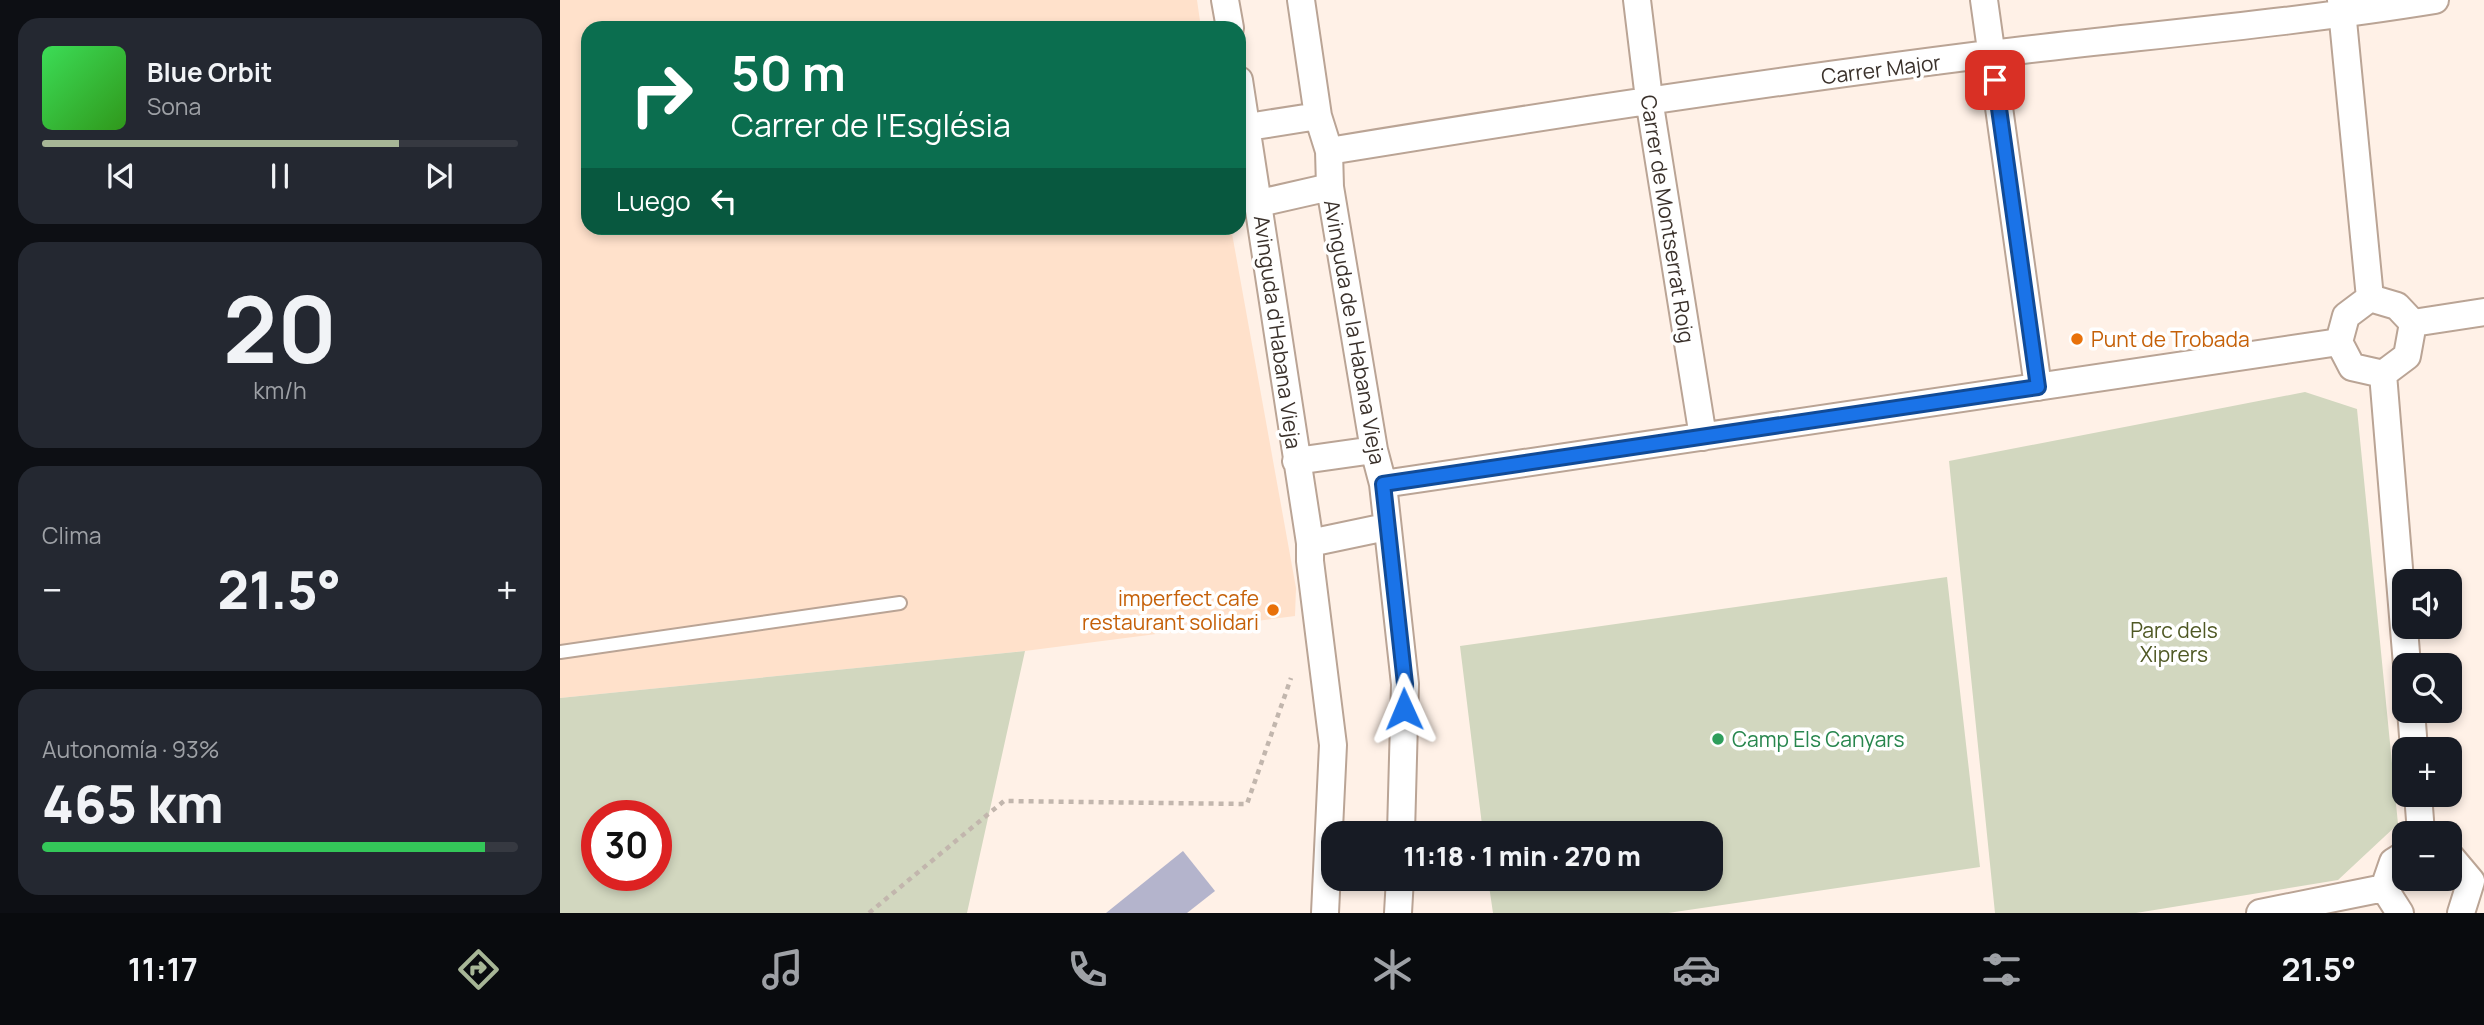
<!DOCTYPE html>
<html lang="es">
<head>
<meta charset="utf-8">
<style>
  :root { --surface:#171b24; --page:#242831; --text:#f1f3f6; --muted:#9ea1a6; --line:#363941; --accent:#a7b696 }
  body { margin:0; font-family:Manrope,sans-serif; background:var(--page); color:var(--text); height:100vh; display:flex; flex-direction:column; font-size:26px; white-space:nowrap }
  * { box-sizing:border-box; margin:0 }
  p { font-size:23px; color:var(--muted) }
  .icon { flex:none; width:38px; height:38px; fill:none; stroke:currentColor; stroke-width:2; stroke-linecap:round; stroke-linejoin:round }
  .map { position:relative; flex:1; overflow:hidden }
  .panel { display:flex; flex-direction:column; gap:18px; padding:18px; background:#0d0f14; width:560px }
  .panel>* { flex:none }
  .top-card { position:absolute; left:21px; top:21px; width:665px; height:214px; border-radius:21px; box-shadow:0 4px 10px #0003; background:#0b6e4f; color:#fff; overflow:hidden }
  .controls { position:absolute; left:1832px; top:569px; display:grid; gap:14px }
  .controls a { display:grid; place-items:center; width:70px; height:70px; border-radius:14px; background:var(--surface); box-shadow:0 4px 10px #0003; font-size:35px }
  .speed { position:absolute; left:21px; top:800px; display:flex; gap:14px; font-size:35px; font-weight:700; text-align:center }
  .speed>* { display:grid; place-content:center; width:91px; height:91px; border-radius:50%; background:var(--surface); box-shadow:0 4px 10px #0003; line-height:1 }
  .speed .limit { border:10px solid #d22; background:#fff; color:#111 }
  .pin { position:absolute; display:grid; place-items:center; width:60px; height:60px; color:#fff; margin:-30px; border-radius:14px; box-shadow:0 4px 10px #0006 }
  .me { position:absolute; width:77px; margin:-38px; rotate:359deg; stroke-linejoin:round; filter:drop-shadow(0 0 5px #0008) }
  .turn { display:flex; align-items:center; gap:24px; height:147px; padding:0 35px; font-size:32px }
  .turn .icon { width:91px; height:91px; stroke-width:2.5 }
  .turn b { display:block; font-size:49px; line-height:60px }
  .then { display:flex; align-items:center; height:66px; padding:0 35px; background:#0003; gap:14px; font-size:26px }
  .big { font-size:52px; font-weight:800; line-height:1.1 }
  .panel .card { flex:1; display:flex; flex-direction:column; justify-content:center; gap:10px; min-width:0; padding:0 24px; border-radius:21px; background:var(--page) }
  .panel .dial { align-items:center; gap:0 }
  .dial b { font-size:91px; line-height:1 }
  .song { display:flex; align-items:center; gap:21px }
  .cover { width:84px; height:84px; border-radius:10px; background:linear-gradient(135deg,hsl(130 70% 55%),hsl(110 70% 35%)) }
  .played { height:7px; border-radius:4px; background:linear-gradient(90deg,var(--accent) 75%,var(--line) 75%) }
  .keys { display:flex; justify-content:space-around; direction:ltr }
  .heat { display:flex; justify-content:space-between; align-items:center; font-size:38px; direction:ltr }
  .charge { height:10px; border-radius:5px; background:linear-gradient(90deg,#34c759 93%,var(--line) 0) }
  .trip { position:absolute; left:761px; top:821px; width:402px; height:70px; border-radius:21px; background:var(--surface); box-shadow:0 4px 10px #0003; font-weight:800; line-height:70px; text-align:center }
  .dock { display:flex; height:112px; justify-content:space-around; align-items:center; background:#090b0e; color:var(--muted) }
  .dock .icon { width:49px; height:49px }
  .dock .active { color:var(--accent) }
  .dock b { font-size:32px; color:var(--text) }
  main { display:flex; flex:1; min-height:0 }
  .map>svg:first-child { display:block }
  .built { fill:#ffe1cb }
  .green { fill:#d2d7bf; fill-rule:evenodd }
  .building { fill:#b4b4cc }
  .lines { fill:none; stroke-linecap:round; stroke-linejoin:round }
  .service-casing { stroke:#baa495; stroke-width:16 }
  .minor-casing { stroke:#baa495; stroke-width:30 }
  .path { stroke:#c2b6ad; stroke-width:4.5; stroke-dasharray:5 5; stroke-linecap:butt }
  .service { stroke:#fff; stroke-width:12 }
  .minor { stroke:#fff; stroke-width:26 }
  .route-casing { stroke:#114b97; stroke-width:18 }
  .route { stroke:#1a73e8; stroke-width:12 }
  .food-dot { fill:#e8710a; stroke:#fff; stroke-width:2.5 }
  .leisure-dot { fill:#2e9e5b; stroke:#fff; stroke-width:2.5 }
  .labels { text-anchor:middle; dominant-baseline:central; stroke-width:7; stroke-linejoin:round; paint-order:stroke }
  .street-label { font-size:21px; fill:#3a312b; stroke:#fff }
  .food-label { font-size:21px; fill:#c56008; stroke:#fff; text-anchor:start }
  .park-label { font-size:21px; fill:#4f5824; stroke:#fff }
  .leisure-label { font-size:21px; fill:#27864d; stroke:#fff; text-anchor:start }
</style>
</head>
<body>
<main>
<section class="panel">
<div class="card">
<div class="song"><i class="cover"></i><div><b>Blue Orbit</b><p>Sona</p></div></div>
<div class="played"></div>
<div class="keys"><svg class="icon" aria-label="previous" viewBox="0 0 24 24"><path d="M18 5L8 12l10 7zM5 5v14"/></svg><svg class="icon" aria-label="pause" viewBox="0 0 24 24"><path d="M8 5v14M16 5v14"/></svg><svg class="icon" aria-label="next" viewBox="0 0 24 24"><path d="M6 5l10 7-10 7zM19 5v14"/></svg></div>
</div>
<div class="card dial"><b>20</b><p>km/h</p></div>
<div class="card"><p>Clima</p>
<div class="heat"><a>−</a><b class="big">21.5°</b><a>+</a></div>
</div>
<div class="card"><p>Autonomía · 93%</p><b class="big">465 km</b><div class="charge"></div></div>
</section>
<div class="map">
<svg width="1924" height="913" viewBox="0 0 1924 913">
  <rect width="100%" height="100%" fill="#fff1e7"/>
  <path class="built" d="M0 0H637L641 28H28V228H671L736 588 735 616 465 651 0 698Z"/>
  <path class="green" d="M1745 392 1797 409 1838 824 1778 880 1576 913H1435L1389 461Z
    M1387 577 1420 867 1108 913H933L928 879 1152 878V833H923L900 646Z
    M465 651 407 913H0V698ZM37 816H96V875H37Z"/>
  <path class="building" d="M623 851 655 891 627 913H546Z"/>
  <g class="lines">
    <defs>
      <path id="service" d="M0 652 340 603"/>
      <path id="minor" d="M665 0 670 28
        M741 0 758 116 769 151 770 187 814 450 823 484 845 684 841 833
        M1077 0 1089 99 1143 437
        M1424 0 1478 387
        M1781 0 1810 298
        M679 80 750 543V561L773 745 765 913
        M688 127 758 116
        M769 151C988 115 1208 82 1429 54 1578 36 1727 24 1875 0
        M700 203 770 187
        M1810 298 1786 316 1779 342 1792 367 1823 374 1847 356 1853 323
        M1810 298 1837 306 1853 323
        M1853 323 1924 312
        M1823 374 1847 665
        M736 461 814 450
        M823 484 1779 342
        M750 543 826 527
        M1851 710 1854 749
        M1858 794 1861 833
        M1890 856 1911 881 1901 913
        M1824 888 1833 862 1844 855
        M1824 888 1840 913
        M838 913 840 878
        M1700 913 1824 888"/>
    </defs>
    <use href="#service" class="service-casing"/>
    <use href="#minor" class="minor-casing"/>
    <path class="path" d="M309 913 444 801 687 804 731 678"/>
    <use href="#service" class="service"/>
    <use href="#minor" class="minor"/>
  </g>
  <g class="lines">
    <defs>
      <path id="route" d="M844 709 845 684 823 484 1478 387 1435 80"/>
    </defs>
    <use href="#route" class="route-casing"/>
    <use href="#route" class="route"/>
  </g>
  <g class="food-dot">
    <circle cx="1517" cy="339" r="7"/>
    <circle cx="713" cy="610" r="7"/>
  </g>
  <circle class="leisure-dot" cx="1158" cy="739" r="7"/>
  <g class="labels">
    <g class="street-label">
      <text transform="translate(1321 69) rotate(-7)">Carrer Major</text>
      <text transform="translate(1108 219) rotate(81)">Carrer de Montserrat Roig</text>
      <text transform="translate(718 332) rotate(82)">Avinguda d'Habana Vieja</text>
      <text transform="translate(795 332) rotate(80)">Avinguda de la Habana Vieja</text>
    </g>
    <g class="food-label">
      <text x="1531" y="339">Punt de Trobada</text>
      <text x="699" y="598" text-anchor="end">imperfect cafe<tspan x="699" dy="24">restaurant solidari</tspan></text>
    </g>
    <g class="park-label">
      <text x="1614" y="630">Parc dels<tspan x="1614" dy="24">Xiprers</tspan></text>
    </g>
    <g class="leisure-label">
      <text x="1172" y="739">Camp Els Canyars</text>
    </g>
  </g>
</svg>
<div class="controls">
<a><svg class="icon" aria-label="sound" viewBox="0 0 24 24"><path d="M4 9h4l5-4v14l-5-4H4zM17 9q2 3 0 6"/></svg></a>
<a><svg class="icon" aria-label="search" viewBox="0 0 24 24"><circle cx="10" cy="10" r="6"/><path d="M15 15l6 6"/></svg></a>
<a>+</a>
<a>−</a>
</div>
<div class="speed"><div class="limit">30</div></div>
<div class="pin" style="left:1435px;top:80px;background:#d93025"><svg class="icon" aria-label="arrive" viewBox="0 0 24 24"><path d="M6 21V4h12l-3 4 3 4H6"/></svg></div>
<svg class="me" style="left:844px;top:709px" viewBox="-20 -20 40 40"><path d="M0-17L14 15 0 8-14 15z" fill="#1a73e8" stroke="#fff" stroke-width="4"/></svg>
<div class="trip">11:18 · 1 min · 270 m</div>
<div class="top-card">
<div class="turn"><svg class="icon" aria-label="right" viewBox="0 0 24 24"><path d="M7 20v-9h11M14 6l5 5-5 5"/></svg><div><b>50 m</b>Carrer de l'Església</div></div>
<div class="then">Luego<svg class="icon" aria-label="left" viewBox="0 0 24 24"><path d="M17 20v-9H6M10 6l-5 5 5 5"/></svg></div>
</div>
</div>
</main>
<nav class="dock">
<b>11:17</b>
<svg class="icon active" aria-label="directions" viewBox="0 0 24 24"><path d="M12 3l9 9-9 9-9-9zM9 14v-3h6M13 9l2 2-2 2"/></svg>
<svg class="icon" aria-label="music" viewBox="0 0 24 24"><path d="M9 18V5l10-2v13"/><circle cx="6" cy="18" r="3"/><circle cx="16" cy="16" r="3"/></svg>
<svg class="icon" aria-label="phone" viewBox="0 0 24 24"><path d="M5 4h4l2 5-3 2q2 4 5 5l2-3 5 2v4C11 20 4 13 5 4z"/></svg>
<svg class="icon" aria-label="climate" viewBox="0 0 24 24"><path d="M12 3v18M4 7l16 10M4 17L20 7"/></svg>
<svg class="icon" aria-label="car" viewBox="0 0 24 24"><path d="M5 17H2v-5l4-1 3-4h7l3 4 3 1v5h-3M9 17h6M6 11h13"/><circle cx="7" cy="17" r="2"/><circle cx="17" cy="17" r="2"/></svg>
<svg class="icon" aria-label="filters" viewBox="0 0 24 24"><path d="M4 7h16M4 17h16"/><circle cx="9" cy="7" r="2"/><circle cx="15" cy="17" r="2"/></svg>
<b>21.5°</b>
</nav>
</body>
</html>
